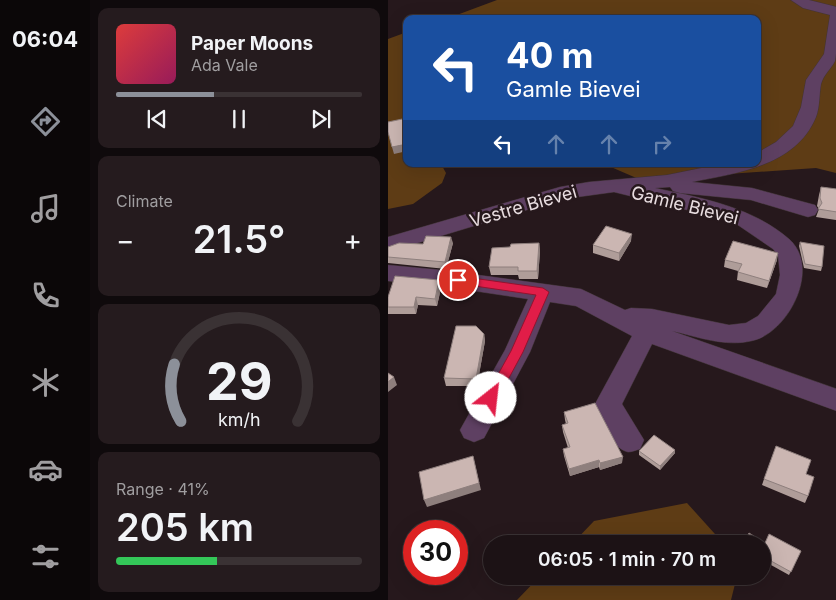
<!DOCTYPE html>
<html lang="en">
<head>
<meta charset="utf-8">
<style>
  :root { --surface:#1c1215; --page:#251b1e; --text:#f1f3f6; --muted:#a09ea0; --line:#3a3234; --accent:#8c9099 }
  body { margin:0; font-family:Inter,sans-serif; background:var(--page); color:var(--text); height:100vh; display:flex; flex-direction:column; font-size:19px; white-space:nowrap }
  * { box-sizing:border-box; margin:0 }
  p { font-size:16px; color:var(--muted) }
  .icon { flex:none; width:28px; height:28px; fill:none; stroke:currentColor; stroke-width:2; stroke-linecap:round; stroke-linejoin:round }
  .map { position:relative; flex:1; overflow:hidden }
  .details { display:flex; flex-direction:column; gap:8px; padding:8px; background:#0f0a0c; width:298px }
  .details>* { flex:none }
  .banner { position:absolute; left:15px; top:15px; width:358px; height:152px; border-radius:10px; box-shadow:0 5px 20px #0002,0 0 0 1px var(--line); background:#1a4fa0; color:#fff; overflow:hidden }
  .speed { position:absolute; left:15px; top:520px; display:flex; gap:10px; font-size:25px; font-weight:700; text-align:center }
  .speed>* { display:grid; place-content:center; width:65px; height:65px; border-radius:50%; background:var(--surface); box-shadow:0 5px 20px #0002,0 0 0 1px var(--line); line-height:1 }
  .speed .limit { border:8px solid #d22; background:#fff; color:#111 }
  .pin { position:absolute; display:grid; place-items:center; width:42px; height:42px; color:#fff; margin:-21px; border:2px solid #fff; border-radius:50%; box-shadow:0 1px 5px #0007 }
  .me { position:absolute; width:55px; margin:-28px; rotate:29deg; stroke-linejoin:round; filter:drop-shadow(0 0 4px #0008) }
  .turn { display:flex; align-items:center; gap:18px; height:105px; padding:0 20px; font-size:22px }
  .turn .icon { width:65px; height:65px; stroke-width:2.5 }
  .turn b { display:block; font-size:35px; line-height:42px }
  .lanes { display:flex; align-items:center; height:48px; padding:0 20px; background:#0003; justify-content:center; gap:25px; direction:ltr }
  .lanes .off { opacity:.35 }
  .big { font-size:38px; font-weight:600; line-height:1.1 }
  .details .card { flex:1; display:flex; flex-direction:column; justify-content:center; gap:8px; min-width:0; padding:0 18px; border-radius:10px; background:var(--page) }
  .details .dial { align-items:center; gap:0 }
  .dial svg { height:130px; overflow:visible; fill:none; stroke:var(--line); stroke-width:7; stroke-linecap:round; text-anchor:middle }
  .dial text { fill:var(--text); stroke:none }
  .song { display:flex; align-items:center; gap:15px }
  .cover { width:60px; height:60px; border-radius:8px; background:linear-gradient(135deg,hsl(0 70% 55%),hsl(330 70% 35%)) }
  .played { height:5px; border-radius:2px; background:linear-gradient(90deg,var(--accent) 40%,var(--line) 40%) }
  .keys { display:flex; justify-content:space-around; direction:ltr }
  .heat { display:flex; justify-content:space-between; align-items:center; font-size:28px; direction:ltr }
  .charge { height:8px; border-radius:4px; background:linear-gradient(90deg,#34c759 41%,var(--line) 0) }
  .trip { position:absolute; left:95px; top:535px; width:288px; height:50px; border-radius:25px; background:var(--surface); box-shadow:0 5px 20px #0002,0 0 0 1px var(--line); font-weight:600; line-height:50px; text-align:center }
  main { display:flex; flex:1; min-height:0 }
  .tabs { display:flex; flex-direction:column; width:90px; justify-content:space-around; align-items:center; background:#0b0708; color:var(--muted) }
  .tabs .icon { width:35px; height:35px }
  .tabs .selected { color:var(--accent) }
  .tabs b { font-size:22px; color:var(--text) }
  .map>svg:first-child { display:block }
  .forest { fill:#5e3c15 }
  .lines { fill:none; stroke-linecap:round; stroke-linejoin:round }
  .minor-casing { stroke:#413437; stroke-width:1 }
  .minor { fill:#5e4062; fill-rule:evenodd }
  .wall { fill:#af9d99 }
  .shaded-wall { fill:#8e7f7d }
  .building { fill:#cbb6b2; stroke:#8e7f7d }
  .route { fill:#e11d48; stroke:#92132f }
  .labels { text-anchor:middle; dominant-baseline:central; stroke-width:5; stroke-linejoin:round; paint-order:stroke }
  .street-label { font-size:18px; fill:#e8dde0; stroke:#26181c }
</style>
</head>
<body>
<main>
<nav class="tabs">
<b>06:04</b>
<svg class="icon selected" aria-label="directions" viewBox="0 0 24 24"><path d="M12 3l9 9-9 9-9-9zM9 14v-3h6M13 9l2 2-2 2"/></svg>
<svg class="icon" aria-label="music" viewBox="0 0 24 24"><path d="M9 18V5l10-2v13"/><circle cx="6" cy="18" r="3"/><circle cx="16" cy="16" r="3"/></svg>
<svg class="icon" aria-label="phone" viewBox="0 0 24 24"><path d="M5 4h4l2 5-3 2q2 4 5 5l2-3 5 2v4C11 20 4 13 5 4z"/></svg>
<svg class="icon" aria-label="climate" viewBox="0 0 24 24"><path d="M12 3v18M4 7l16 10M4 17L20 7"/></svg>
<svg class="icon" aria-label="car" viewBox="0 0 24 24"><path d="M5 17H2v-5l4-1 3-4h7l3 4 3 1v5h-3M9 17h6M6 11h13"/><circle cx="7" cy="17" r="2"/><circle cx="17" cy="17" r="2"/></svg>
<svg class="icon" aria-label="filters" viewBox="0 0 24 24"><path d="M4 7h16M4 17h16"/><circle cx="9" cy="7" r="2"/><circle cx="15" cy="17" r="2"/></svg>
</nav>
<section class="details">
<div class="card">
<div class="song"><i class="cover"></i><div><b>Paper Moons</b><p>Ada Vale</p></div></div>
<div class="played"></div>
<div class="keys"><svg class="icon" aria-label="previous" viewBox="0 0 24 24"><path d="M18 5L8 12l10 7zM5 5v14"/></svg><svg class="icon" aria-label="pause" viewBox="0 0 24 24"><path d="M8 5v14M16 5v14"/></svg><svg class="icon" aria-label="next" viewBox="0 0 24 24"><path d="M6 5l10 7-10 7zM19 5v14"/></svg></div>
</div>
<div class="card"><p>Climate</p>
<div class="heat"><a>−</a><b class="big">21.5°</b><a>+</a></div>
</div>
<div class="card dial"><svg viewBox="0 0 100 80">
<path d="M14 69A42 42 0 1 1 86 69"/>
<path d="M14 69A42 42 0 0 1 10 34" stroke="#8c9099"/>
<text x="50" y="56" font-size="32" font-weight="700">29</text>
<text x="50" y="72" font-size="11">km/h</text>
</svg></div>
<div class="card"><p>Range · 41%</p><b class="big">205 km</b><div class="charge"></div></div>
</section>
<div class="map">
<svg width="449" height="600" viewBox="0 0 449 600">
  <rect width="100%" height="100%" fill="#26181c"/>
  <path class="forest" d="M109 0H448V173L428 168 253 180 216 164H369V19H58Z
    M19 32V164H53L58 173 54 183 25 204 0 209V39Z
    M299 503 336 544H184L206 521Z
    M152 576H349L343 600H129Z"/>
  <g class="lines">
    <defs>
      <path id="minor" d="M403 0H421L449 7C449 18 449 54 447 61 443 69 436 74 433 84 431 95 432 106 428 117 408 166 349 173 304 182L364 188 427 205 430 210 427 215 420 217 363 200 292 193 285 191 282 187 267 188C314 198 364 207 401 239 434 268 400 334 363 341 337 347 310 337 284 331L449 389V411L264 344 234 404 256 440 252 449C248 450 244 452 240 452 224 449 212 418 207 404L244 336 188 306 162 302 142 352 96 438 86 442 76 438 72 430 117 350 140 299 53 286 0 281V265L53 270 193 289 237 310 243 308 264 309 341 325 358 323 370 316 388 294 392 275 390 255 385 249 344 221 226 192 175 199 0 252V237L172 187 201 182 279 175 333 164H369V153L388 142 405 126 413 107 418 80 436 54 442 15 415 8Z"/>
    </defs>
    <use href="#minor" class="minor-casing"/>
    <use href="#minor" class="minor"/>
  </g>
  <path class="wall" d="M433 187 449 189 448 220 428 217 431 209 429 206 431 195Z
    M243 241 231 261 205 253V245Z
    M412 242 434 267 433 271 416 268 411 246Z
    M65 243 58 269 0 263V247Z
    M151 243 152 251 150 279H131L130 275H103L101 267 122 247Z
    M337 260H389L379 288 349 280 350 271 336 267Z
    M51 280 53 288 49 306 30 305 28 314H0V297Z
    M96 334 97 341 89 386H58L56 378Z
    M176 412 234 463 212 470 211 467 182 476 176 456 175 449 180 448 175 432 174 425 178 424 177 420Z
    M287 450V453L272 470 251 455V451Z
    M418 474 420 496 417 503 374 485 376 479Z
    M377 543 413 551 401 575 374 560V544Z"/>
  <path class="shaded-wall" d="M19 144V151L6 154 4 147Z
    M244 234 243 241 231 261V253Z
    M63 237 65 243 58 269 57 262Z
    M151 243 152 251 150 279 149 271Z
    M390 253 389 260 379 288 381 281Z
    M51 280 53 288 49 306 47 299Z
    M28 297 30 305 28 314 26 307Z
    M96 334 97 341 89 386 88 379Z
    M6 377 9 385 0 392V382Z
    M287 450V453L272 470V466Z
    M85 456 93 490 39 507 36 500Z
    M235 457 234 463 212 470V463Z
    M211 460V467L182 476 181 469Z"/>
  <path class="building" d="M19 118V144L4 147 0 132V122Z
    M433 187 449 189V212L430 209 434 203 432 198Z
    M218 226 244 234 231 253 205 245Z
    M38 236 63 237 57 262 0 257V247L11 243 35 244Z
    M345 241 390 253 381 281 350 272 354 264 337 260Z
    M412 242 436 246 434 267 417 264Z
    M151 243 149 271H130V267H101L104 248 122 247 123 244Z
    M7 276 51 280 47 299 28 297 26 307H0V297Z
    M68 326H88L96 334 88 379 56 378Z
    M0 373 6 377 0 382Z
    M207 403 235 457 212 463 211 460 181 469 175 449 182 447 174 425 180 423 176 412Z
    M266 435 287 450 272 466 251 451Z
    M388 446 423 460 418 474 426 477 420 496 376 479Z
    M85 456 91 483 36 500 31 472Z
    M361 533 377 543 381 534 413 551 403 572 374 556V549L376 545 374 549V544H355Z"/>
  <path class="route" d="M70 276 155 288 161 292 135 352 108 402 103 404 99 402 97 398 123 351 148 295 66 283 64 280Z"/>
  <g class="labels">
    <g class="street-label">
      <text transform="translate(297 205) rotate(14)">Gamle Bievei</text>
      <text transform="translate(135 206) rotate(-16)">Vestre Bievei</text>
    </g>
  </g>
</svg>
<div class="speed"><div class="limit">30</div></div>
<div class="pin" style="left:70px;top:280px;background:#d93025"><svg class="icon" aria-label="arrive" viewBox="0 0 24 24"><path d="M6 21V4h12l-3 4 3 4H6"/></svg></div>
<svg class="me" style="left:103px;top:398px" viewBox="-20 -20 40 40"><circle r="19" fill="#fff"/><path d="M0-13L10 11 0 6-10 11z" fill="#e11d48"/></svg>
<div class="trip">06:05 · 1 min · 70 m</div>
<div class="banner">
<div class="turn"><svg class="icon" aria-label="left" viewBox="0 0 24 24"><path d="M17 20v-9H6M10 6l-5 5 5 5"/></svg><div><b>40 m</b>Gamle Bievei</div></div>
<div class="lanes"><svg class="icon" aria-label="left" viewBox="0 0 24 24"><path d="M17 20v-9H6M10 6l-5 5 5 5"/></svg><svg class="icon off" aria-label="ahead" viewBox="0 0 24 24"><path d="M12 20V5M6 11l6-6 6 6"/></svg><svg class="icon off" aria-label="ahead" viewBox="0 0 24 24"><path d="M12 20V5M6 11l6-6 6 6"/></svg><svg class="icon off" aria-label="right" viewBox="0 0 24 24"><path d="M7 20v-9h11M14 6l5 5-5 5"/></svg></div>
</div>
</div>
</main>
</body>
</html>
